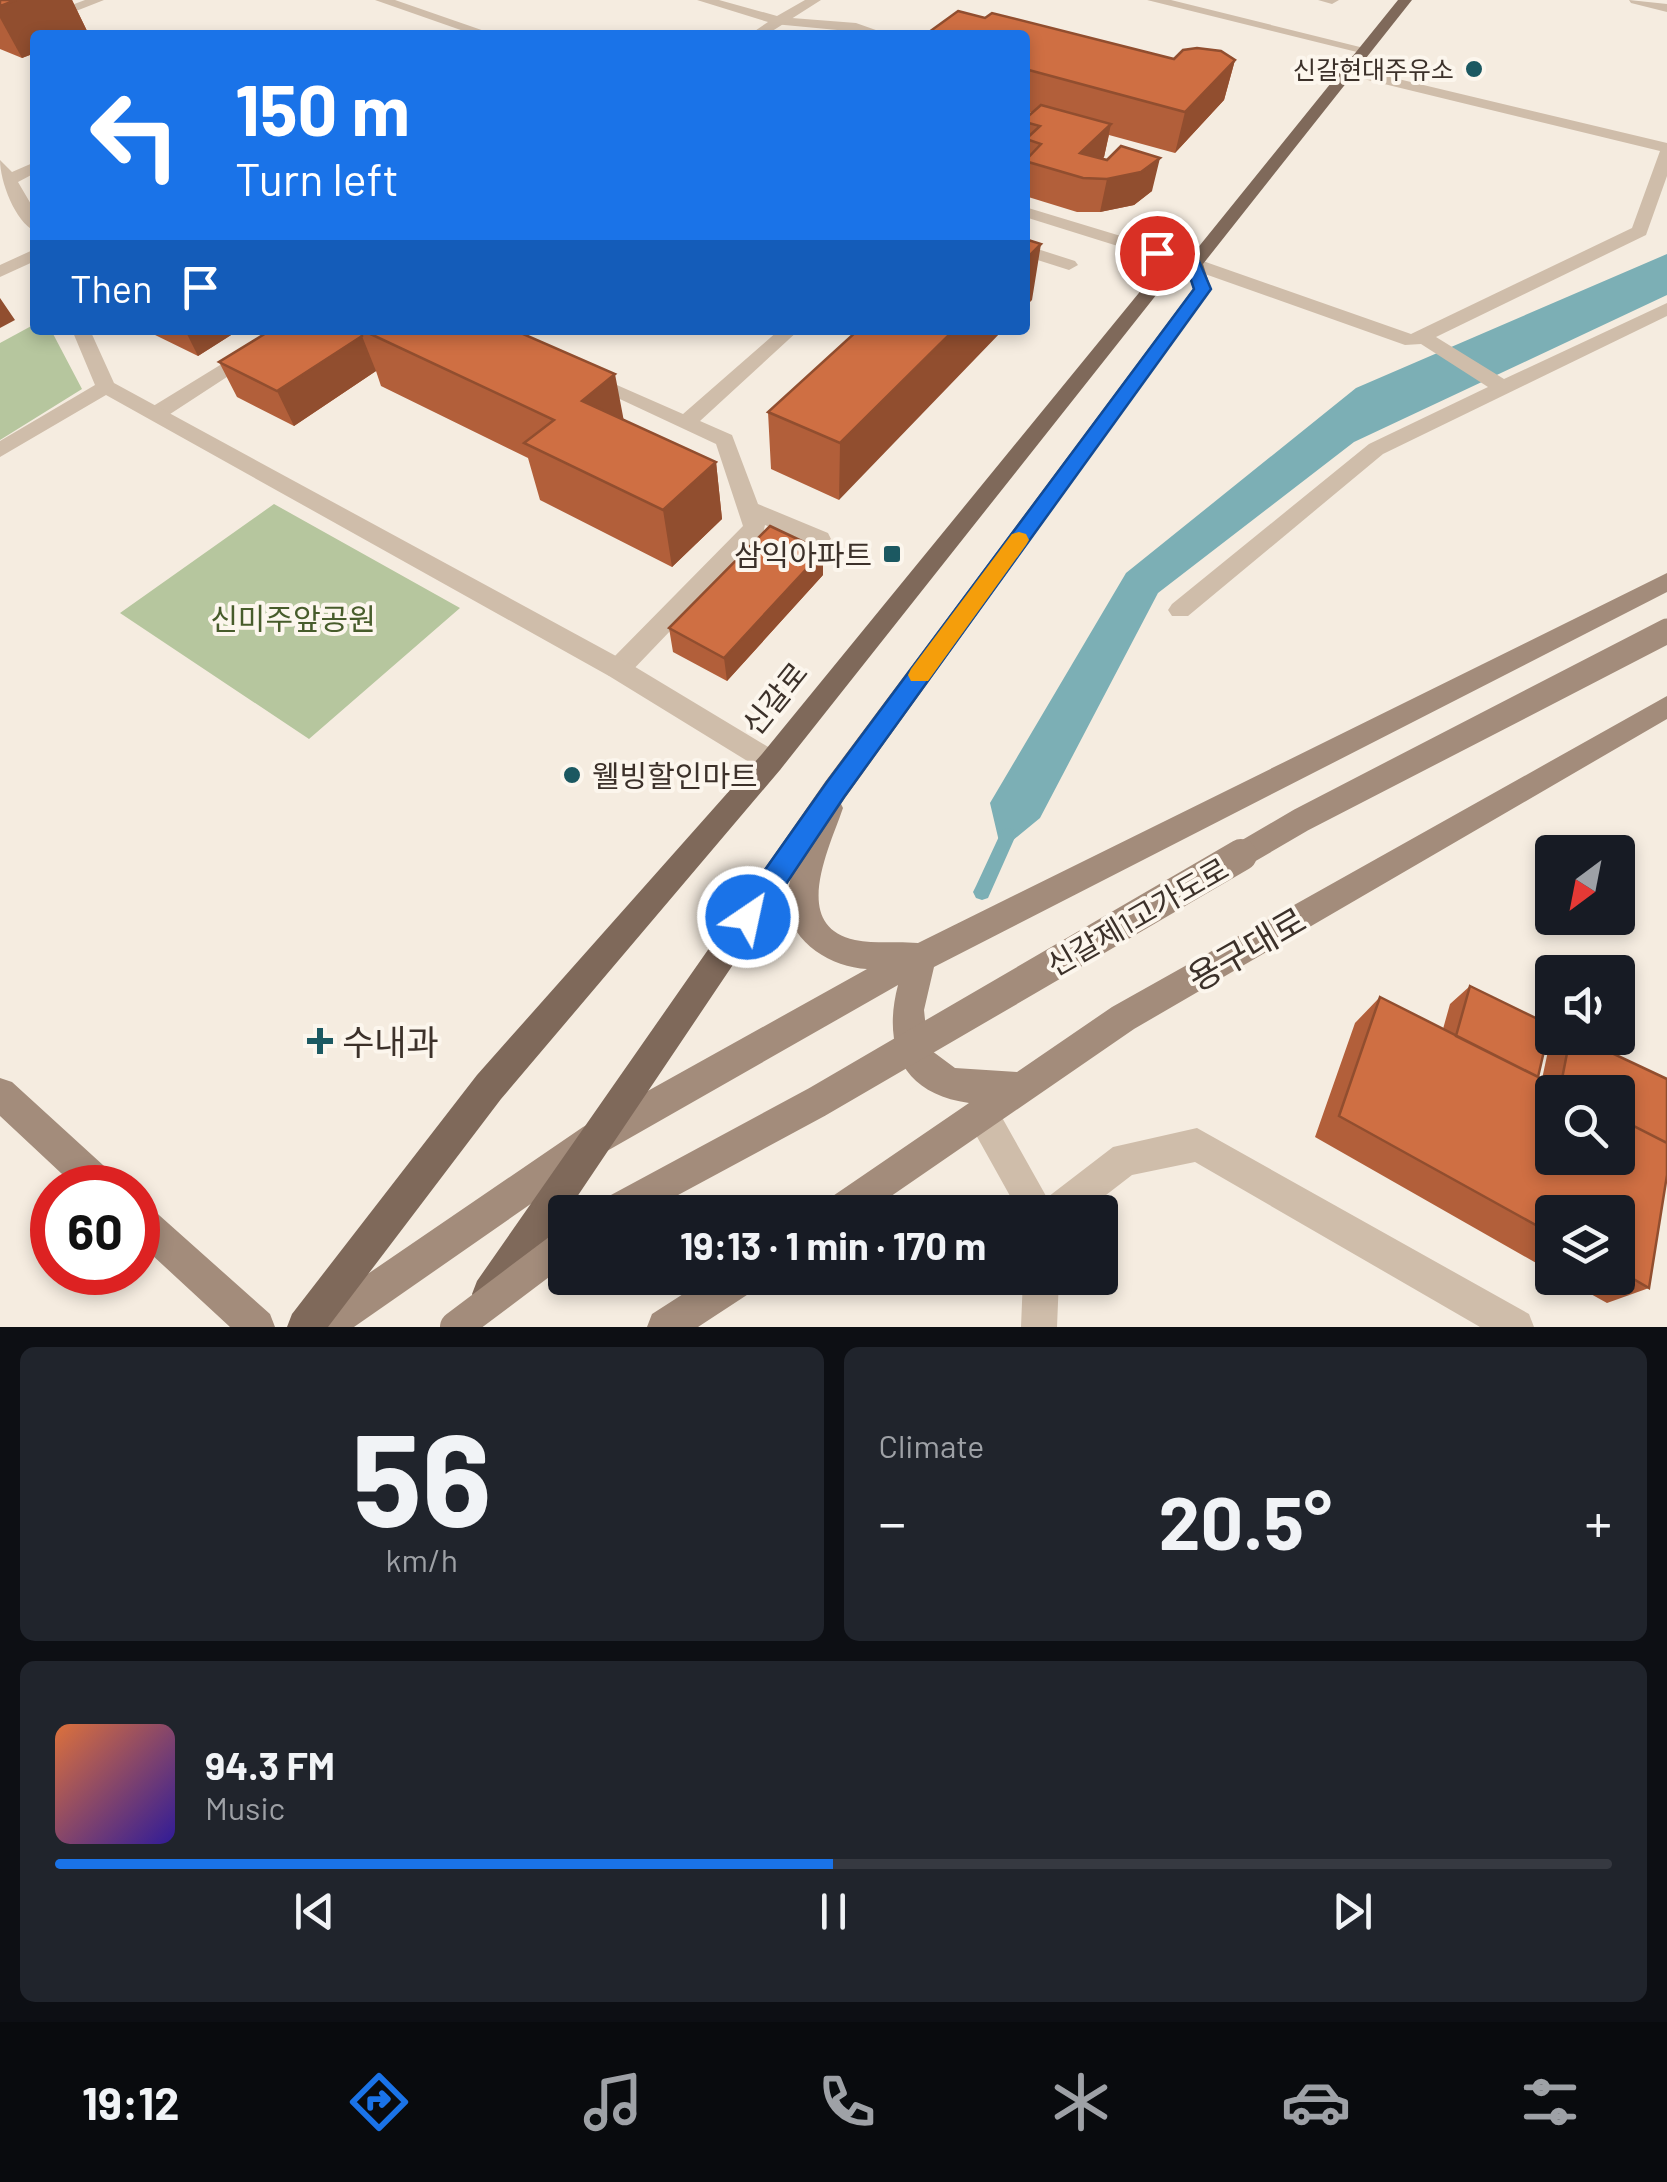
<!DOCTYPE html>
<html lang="en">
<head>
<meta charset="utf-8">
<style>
  :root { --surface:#171b24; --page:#20242c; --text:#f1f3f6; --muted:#9ea1a6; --line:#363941; --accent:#1a73e8 }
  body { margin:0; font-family:Barlow,"Noto Sans KR",sans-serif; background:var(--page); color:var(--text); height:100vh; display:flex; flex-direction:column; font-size:38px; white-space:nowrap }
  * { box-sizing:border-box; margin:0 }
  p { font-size:32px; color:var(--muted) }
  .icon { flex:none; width:55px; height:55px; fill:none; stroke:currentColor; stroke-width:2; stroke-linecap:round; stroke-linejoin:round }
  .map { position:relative; height:1327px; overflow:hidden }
  .details { display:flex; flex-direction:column; gap:20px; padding:20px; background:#0d0f14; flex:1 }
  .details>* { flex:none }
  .top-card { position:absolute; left:30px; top:30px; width:1000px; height:305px; border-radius:10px; box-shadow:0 5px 15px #0003; background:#1a73e8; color:#fff; overflow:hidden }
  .needle { width:65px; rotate:212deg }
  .controls { position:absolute; left:1535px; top:835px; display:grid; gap:20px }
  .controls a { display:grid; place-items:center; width:100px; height:100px; border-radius:10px; background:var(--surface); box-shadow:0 5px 15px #0003; font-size:50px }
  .speed { position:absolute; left:30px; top:1165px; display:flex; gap:20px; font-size:50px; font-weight:700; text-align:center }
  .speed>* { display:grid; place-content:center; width:130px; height:130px; border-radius:50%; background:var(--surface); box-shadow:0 5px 15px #0003; line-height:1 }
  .speed .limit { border:15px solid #d22; background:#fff; color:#111 }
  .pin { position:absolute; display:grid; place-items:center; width:85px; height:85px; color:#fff; margin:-42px; border:5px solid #fff; border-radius:50%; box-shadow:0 2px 10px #0007 }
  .me { position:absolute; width:110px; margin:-55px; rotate:34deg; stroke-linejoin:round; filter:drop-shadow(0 0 8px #0008) }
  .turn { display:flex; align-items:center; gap:35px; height:210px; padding:0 40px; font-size:45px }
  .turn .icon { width:130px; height:130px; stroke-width:2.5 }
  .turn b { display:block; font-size:70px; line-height:85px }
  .then { display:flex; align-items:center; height:95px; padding:0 40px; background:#0003; gap:20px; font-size:38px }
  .big { font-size:75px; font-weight:700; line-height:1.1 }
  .details .widget { flex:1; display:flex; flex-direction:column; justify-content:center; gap:15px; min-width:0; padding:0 35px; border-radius:15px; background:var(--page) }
  .details .dial { align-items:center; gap:0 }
  .dial b { font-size:130px; line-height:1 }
  .song { display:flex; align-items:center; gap:30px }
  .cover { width:120px; height:120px; border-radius:15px; background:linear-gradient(135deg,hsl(20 70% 55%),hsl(250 70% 35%)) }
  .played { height:10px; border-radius:5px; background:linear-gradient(90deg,var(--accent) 50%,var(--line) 50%) }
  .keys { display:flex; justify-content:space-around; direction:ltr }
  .heat { display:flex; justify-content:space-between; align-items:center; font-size:55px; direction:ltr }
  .details .tiles { flex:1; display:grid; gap:20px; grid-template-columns:1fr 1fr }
  .widget:last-child { grid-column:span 2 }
  .trip { position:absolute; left:548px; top:1195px; width:570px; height:100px; border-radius:10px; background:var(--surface); box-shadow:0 5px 15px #0003; font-weight:700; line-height:100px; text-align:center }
  .tab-bar { display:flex; height:160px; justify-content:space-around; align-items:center; background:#090b0e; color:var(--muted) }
  .tab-bar .icon { width:70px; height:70px }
  .tab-bar .current { color:var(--accent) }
  .tab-bar b { font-size:45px; color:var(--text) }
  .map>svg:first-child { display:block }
  .green { fill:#b6c69e }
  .water { fill:#7cafb5 }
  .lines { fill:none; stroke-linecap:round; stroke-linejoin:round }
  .stream { fill:#7cafb5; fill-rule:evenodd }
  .lane { fill:#cfbdaa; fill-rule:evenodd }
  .street { fill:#cfbdaa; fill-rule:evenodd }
  .secondary { fill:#a38c7b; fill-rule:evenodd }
  .primary { fill:#7f695a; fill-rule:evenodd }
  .secondary-bridge-far1 { stroke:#a38c7b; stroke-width:25 }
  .secondary-bridge { stroke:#a38c7b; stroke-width:32 }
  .wall { fill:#b25f3a }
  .shaded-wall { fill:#914e2f }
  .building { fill:#cf6f43; stroke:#914e2f; stroke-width:2.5 }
  .route { fill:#1a73e8; stroke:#114b97; stroke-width:2.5 }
  .slow { fill:#f59e0b }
  .poi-dot { fill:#1b5861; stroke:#fcf6ed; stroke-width:4 }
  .labels { text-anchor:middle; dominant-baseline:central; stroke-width:8; stroke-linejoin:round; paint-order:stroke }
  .far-poi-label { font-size:25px; fill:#3c312a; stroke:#fcf6ed; text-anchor:end }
  .poi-label { font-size:30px; fill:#3c312a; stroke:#fcf6ed; text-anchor:end }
  .park-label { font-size:30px; fill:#475c2b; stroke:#fcf6ed }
  .street-label { font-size:30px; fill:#3c312a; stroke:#fcf6ed }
  .near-street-label { font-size:35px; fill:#3c312a; stroke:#fcf6ed }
  .near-poi-label { font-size:35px; fill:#3c312a; stroke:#fcf6ed; text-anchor:start }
</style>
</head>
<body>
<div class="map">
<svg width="1667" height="1327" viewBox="0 0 1667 1327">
  <rect width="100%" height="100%" fill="#f5ece0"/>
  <path class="green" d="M35 324V330H51L82 389 0 440V343Z
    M274 504 460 608 309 739 120 613Z"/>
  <path class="water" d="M1667 254V295L1354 442 1158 593 1040 818 1001 850 990 803 1126 573 1356 388Z"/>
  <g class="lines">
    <path class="stream" d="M1008 828 1014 830 1016 835 988 898 982 900 976 898 973 892 976 886 1002 830Z"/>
    <path class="lane" d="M1147 0H1171L1372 50 1365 54Z
      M1318 0H1339L1332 4Z
      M1629 0 1667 4V12L1631 3Z
      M779 17 856 23 890 35 774 24V18Z
      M1348 67 1667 143V176L1646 235 1436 337 1504 379 1667 303V316L1383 454 1188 616H1172L1168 610 1172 604 1369 444 1488 387 1421 344 1405 345 1188 268V260H1200L1411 334 1632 228 1660 151 1343 74 1341 71Z
      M1025 245 1075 261 1078 265 1069 270 1025 256Z
      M35 249V261L0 277V265Z
      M277 330H299L164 418H150V408Z
      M779 330H799L700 421 732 435 758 504 828 533 831 539 820 547 765 525 763 534 627 676H609L605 669 609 662 743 526 716 444 577 379 587 373 594 375 683 414Z
      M1197 1128 1529 1314 1534 1327H1480L1195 1162 1132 1175 1084 1212H1039L1044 1200 1113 1147Z"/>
    <path class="street" d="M85 0H104L0 41V32Z
      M375 0H395L496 35H475Z
      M697 0H719L777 16 805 0H821L766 35H749L768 22Z
      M0 160 12 172 35 162V173L18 182 35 211V231C15 222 0 181 0 160Z
      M1025 207 1200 260 1203 264 1194 269 1188 268 1025 217Z
      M72 330H90L114 383 627 662 780 754 784 762 780 770 771 773 762 770 609 676 106 395 0 457V441L95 385Z
      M983 1100 995 1105 1055 1212H1019L966 1117 971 1105Z
      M1023 1278H1059L1057 1327H1021Z"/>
    <path class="secondary" d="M1667 573V592L934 967 924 1010 928 1048 955 1068 1017 1072 1112 1007 1667 696V719L1134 1029 868 1212H822L827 1200 969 1103C902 1094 882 1046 898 985L607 1151 354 1327H304L309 1314 583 1127 867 969C832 967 792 944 787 906 784 886 810 819 819 800L829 796 839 800 843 808C829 849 790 926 855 940 875 944 898 941 918 943Z
      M0 1078 12 1082 115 1176 120 1188H77L0 1116Z
      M138 1201 150 1207 270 1314 275 1327H230L138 1242Z
      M708 1278H758L753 1291 698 1327H647L652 1314Z"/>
    <path class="primary" d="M1398 0H1412L1203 264 1211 289 845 798 503 1307 490 1312 477 1307 472 1294 477 1281 825 782 1193 289 1188 273 1168 280 780 770 501 1099 328 1327H287L292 1314 477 1075 762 754 1156 272 1188 260Z"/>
    <path class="secondary-bridge-far1" d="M1236 858 1301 820 1667 631"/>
    <path class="secondary-bridge" d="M613 1212 817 1102 1241 855
      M456 1327 565 1245"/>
  </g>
  <path class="wall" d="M0 0H72L88 33 82 35H35V53L22 58 0 49Z
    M1025 35 1174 59 1235 60 1224 100 1175 153 1109 135 1104 157 1102 159 1152 191 1134 205 1100 212H1077L1025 196V119L1032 113 1025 111Z
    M148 330H239L198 356 149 332Z
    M271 330H514L624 420 716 462 722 519 672 567 540 500 528 458 381 386 376 371 294 426 237 397 219 362Z
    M858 330 839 500 771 469 768 412Z
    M823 575 727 681 673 652 669 628Z
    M1470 986 1538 1077 1542 1079 1548 1051 1566 1038H1580L1649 1288 1607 1303 1562 1278H1618V1212H1552V1272L1315 1137 1355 1023 1380 997 1443 1029 1450 1004Z"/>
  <path class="shaded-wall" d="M16 0H72L88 33 82 35H35V53L22 58 0 18V6Z
    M1235 60 1224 100 1175 153 1185 112Z
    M1111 124 1104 157 1083 178 1080 153Z
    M1160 158 1152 191 1134 205 1100 212 1107 179Z
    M1041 244 1032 300 1025 307V260Z
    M0 298 15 320 0 328Z
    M185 330H239L198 356Z
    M954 330H1003L839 500 840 443Z
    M362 336 376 371 294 426 277 391Z
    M615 374 626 432 582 401Z
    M716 462 722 519 672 567 663 510Z
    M823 551V575L727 681 724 658Z"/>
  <path class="building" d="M0 0H16L0 6Z
    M958 11 985 18 992 13 1174 59 1183 50 1197 48 1221 51 1235 60 1185 112 1025 69V35H925Z
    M1041 105 1111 124 1080 153 1107 160 1121 146 1160 158 1141 172 1107 179 1083 178 1025 161 1041 144 1026 139 1040 126 1025 122V119Z
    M1025 239 1041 244 1025 260Z
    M271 330H360L362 336 277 391 219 362Z
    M362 330H514L615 374 582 401 716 462 663 510 524 443 554 420Z
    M858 330H954L840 443 768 412Z
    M770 526 823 551 724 658 669 628Z
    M1470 986 1550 1025 1538 1077 1456 1036Z
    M1380 997 1568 1092H1552V1158H1618V1118L1667 1143V1175L1649 1288 1618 1270V1212H1552V1234L1339 1116Z
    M1570 1038H1580L1667 1079V1143L1618 1118V1092H1568L1560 1089Z"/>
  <path class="route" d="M1157 248 1199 261 1211 289 844 797 758 926 748 929 738 926 735 917 738 908 827 782 1194 289 1187 268 1151 256V250Z"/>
  <path class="slow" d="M1019 532 1026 534 1029 540 1026 545 928 681H911L908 675 911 669 1012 534Z"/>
  <g class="poi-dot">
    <circle cx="1474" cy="69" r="10"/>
    <rect x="882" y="544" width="20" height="20" rx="5"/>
    <circle cx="572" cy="775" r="10"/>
    <path d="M315 1026h10v10h10v10h-10v10h-10v-10h-10v-10h10z"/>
  </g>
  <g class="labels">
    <g class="far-poi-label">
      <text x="1454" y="69">신갈현대주유소</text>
    </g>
    <g class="poi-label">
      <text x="872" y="554">삼익아파트</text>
      <text x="592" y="775" text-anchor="start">웰빙할인마트</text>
    </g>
    <g class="park-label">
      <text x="293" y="618">신미주앞공원</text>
    </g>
    <g class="street-label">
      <text transform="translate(774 698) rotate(-51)">신갈로</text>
      <text transform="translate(1137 916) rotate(-30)">신갈제1고가도로</text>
    </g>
    <g class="near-street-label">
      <text transform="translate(1246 948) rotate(-30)">용구대로</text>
    </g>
    <g class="near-poi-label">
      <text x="342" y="1041">수내과</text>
    </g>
  </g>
</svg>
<div class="controls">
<a><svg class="needle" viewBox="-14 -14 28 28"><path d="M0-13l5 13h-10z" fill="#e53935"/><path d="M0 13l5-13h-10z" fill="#9ea1a6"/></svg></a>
<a><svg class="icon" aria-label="sound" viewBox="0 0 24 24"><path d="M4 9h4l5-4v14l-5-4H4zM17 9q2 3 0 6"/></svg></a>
<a><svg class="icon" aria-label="search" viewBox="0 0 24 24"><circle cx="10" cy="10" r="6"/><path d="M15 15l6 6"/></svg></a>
<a><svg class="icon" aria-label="layers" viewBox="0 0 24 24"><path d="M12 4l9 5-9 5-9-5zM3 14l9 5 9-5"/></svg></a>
</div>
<div class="speed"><div class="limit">60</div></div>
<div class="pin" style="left:1157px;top:253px;background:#d93025"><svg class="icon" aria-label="arrive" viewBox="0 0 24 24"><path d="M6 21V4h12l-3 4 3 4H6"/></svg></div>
<svg class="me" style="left:748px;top:917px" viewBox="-20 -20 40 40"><circle r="17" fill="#1a73e8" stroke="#fff" stroke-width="3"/><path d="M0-11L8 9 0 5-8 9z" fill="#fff"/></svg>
<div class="trip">19:13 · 1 min · 170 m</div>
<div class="top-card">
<div class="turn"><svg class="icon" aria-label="left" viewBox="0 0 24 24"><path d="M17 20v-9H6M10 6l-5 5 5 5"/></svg><div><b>150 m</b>Turn left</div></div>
<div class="then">Then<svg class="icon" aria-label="arrive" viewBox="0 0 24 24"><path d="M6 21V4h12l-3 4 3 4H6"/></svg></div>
</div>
</div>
<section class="details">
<div class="tiles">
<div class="widget dial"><b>56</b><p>km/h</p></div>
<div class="widget"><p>Climate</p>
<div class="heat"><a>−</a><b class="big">20.5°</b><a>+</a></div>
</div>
<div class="widget">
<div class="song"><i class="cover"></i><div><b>94.3 FM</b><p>Music</p></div></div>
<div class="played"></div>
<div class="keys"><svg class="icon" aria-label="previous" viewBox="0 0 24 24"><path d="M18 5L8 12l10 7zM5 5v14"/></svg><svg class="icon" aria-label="pause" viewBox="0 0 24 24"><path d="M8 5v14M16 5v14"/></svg><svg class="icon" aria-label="next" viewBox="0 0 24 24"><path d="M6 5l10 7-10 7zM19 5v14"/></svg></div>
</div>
</div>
</section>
<nav class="tab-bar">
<b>19:12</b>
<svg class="icon current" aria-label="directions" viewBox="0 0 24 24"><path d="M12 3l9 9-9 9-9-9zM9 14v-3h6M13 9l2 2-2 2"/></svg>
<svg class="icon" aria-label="music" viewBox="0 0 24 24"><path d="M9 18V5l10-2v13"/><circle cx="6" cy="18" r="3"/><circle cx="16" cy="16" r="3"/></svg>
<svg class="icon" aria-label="phone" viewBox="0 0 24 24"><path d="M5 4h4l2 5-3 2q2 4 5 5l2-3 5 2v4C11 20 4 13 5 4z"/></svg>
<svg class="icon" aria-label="climate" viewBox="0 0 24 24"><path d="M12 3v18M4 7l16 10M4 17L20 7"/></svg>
<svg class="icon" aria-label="car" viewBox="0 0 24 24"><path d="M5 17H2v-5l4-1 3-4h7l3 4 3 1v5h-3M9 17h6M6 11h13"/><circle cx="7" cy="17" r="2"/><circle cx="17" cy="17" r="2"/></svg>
<svg class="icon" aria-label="filters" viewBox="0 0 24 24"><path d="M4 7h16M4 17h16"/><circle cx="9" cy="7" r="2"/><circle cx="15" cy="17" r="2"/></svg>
</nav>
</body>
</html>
